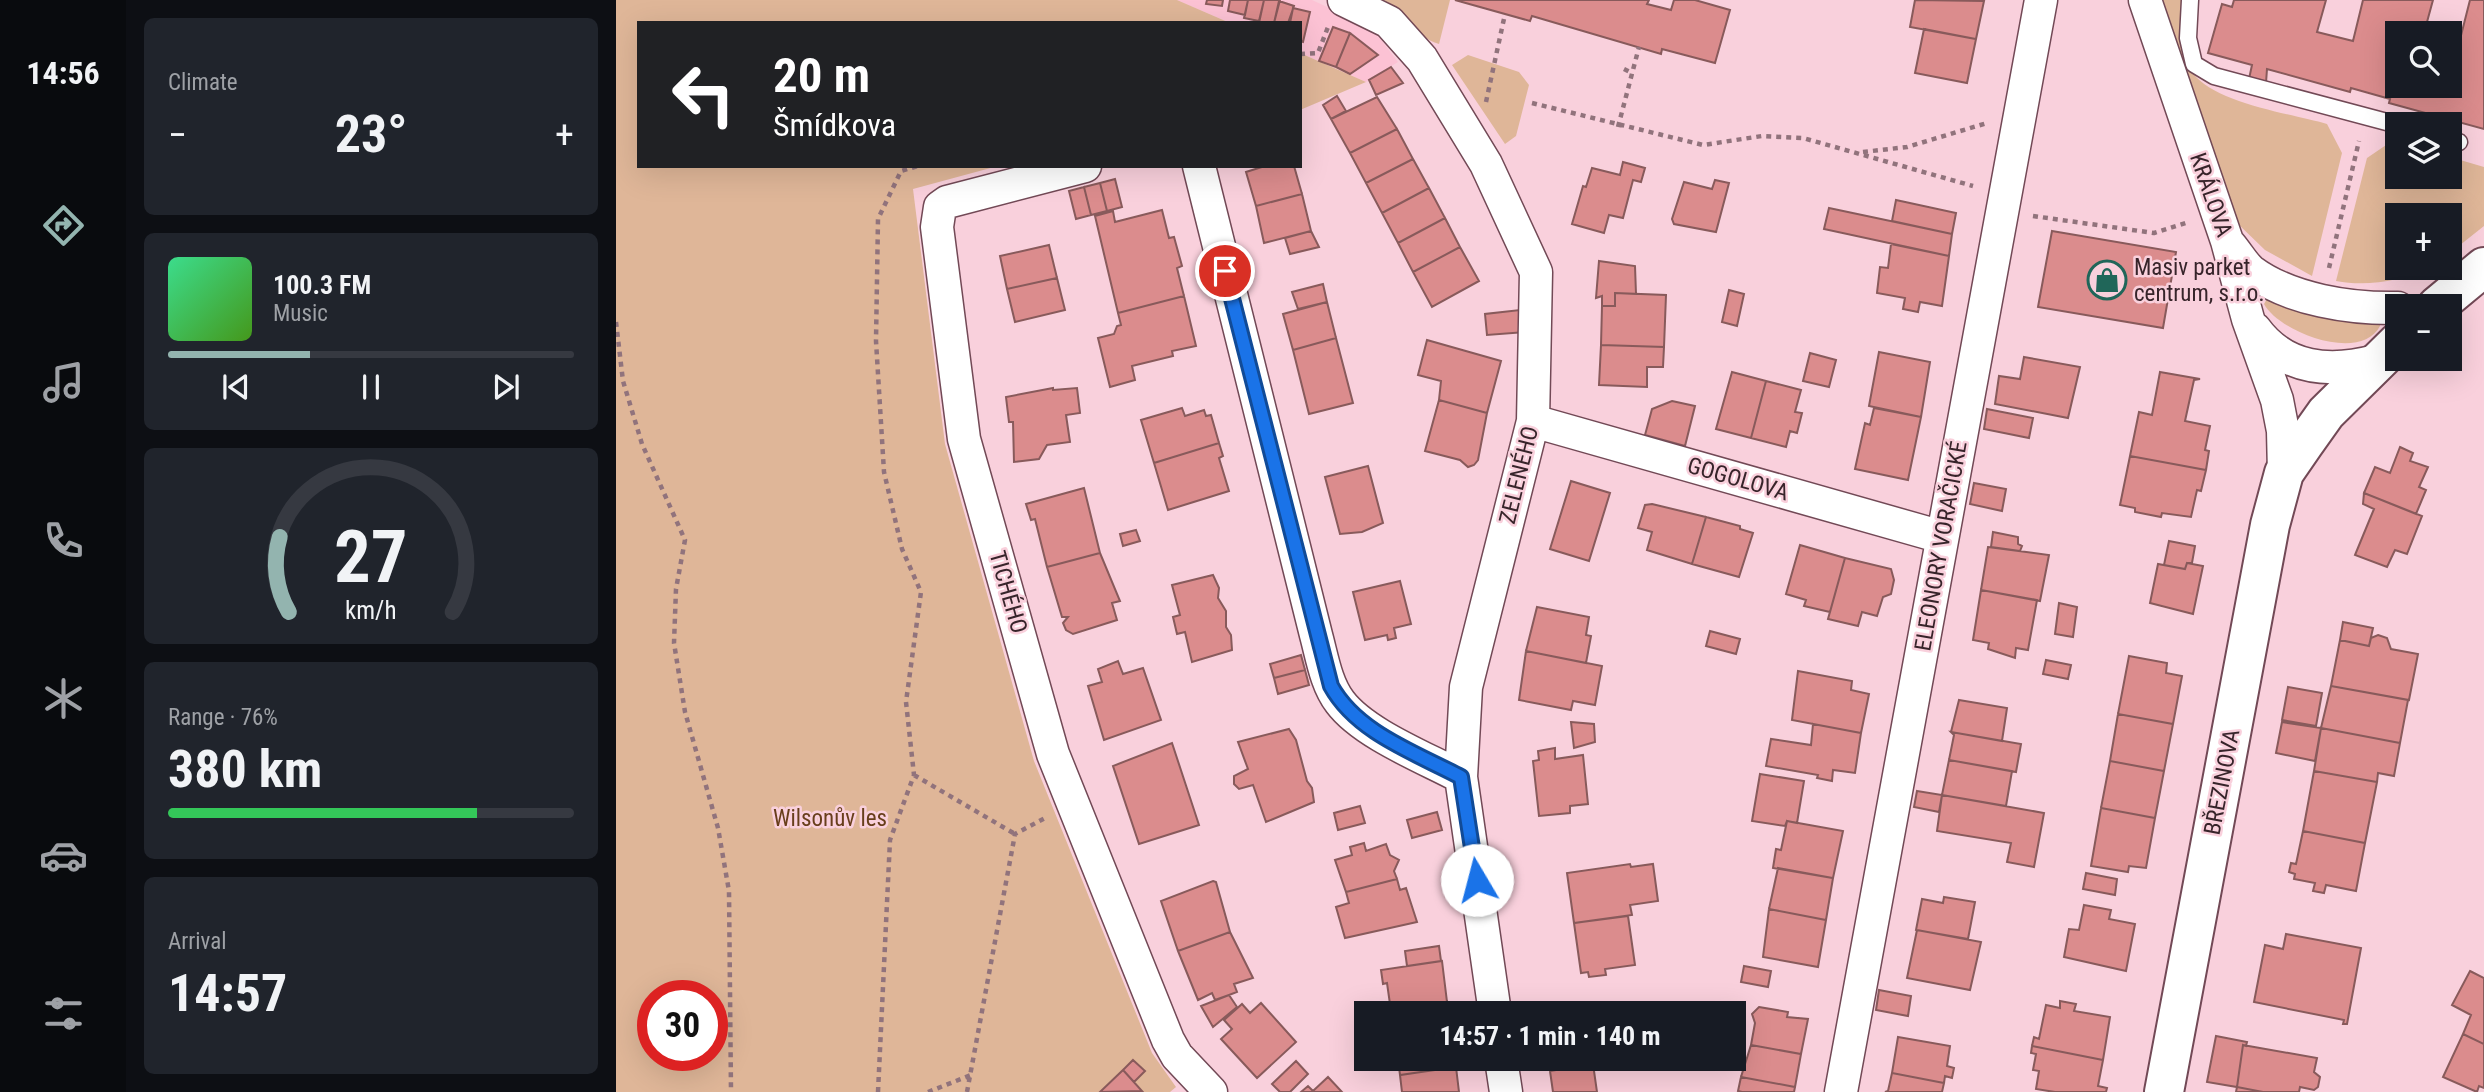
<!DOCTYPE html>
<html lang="en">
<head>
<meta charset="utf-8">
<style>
  :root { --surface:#171b24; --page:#20242c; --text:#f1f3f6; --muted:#9ea1a6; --line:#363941; --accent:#93b4af }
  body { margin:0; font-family:"Roboto Condensed",sans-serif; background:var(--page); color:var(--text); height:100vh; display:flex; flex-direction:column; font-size:26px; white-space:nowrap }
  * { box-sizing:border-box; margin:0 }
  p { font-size:23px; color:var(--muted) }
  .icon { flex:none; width:38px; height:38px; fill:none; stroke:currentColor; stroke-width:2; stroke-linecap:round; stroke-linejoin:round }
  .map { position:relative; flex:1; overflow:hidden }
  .details { display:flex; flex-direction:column; gap:18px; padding:18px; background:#0d0f14; width:490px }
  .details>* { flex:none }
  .hud { position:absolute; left:21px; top:21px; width:665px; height:147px; border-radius:0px; box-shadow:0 7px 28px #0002; background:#202124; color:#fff; overflow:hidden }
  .controls { position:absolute; left:1769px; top:21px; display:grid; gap:14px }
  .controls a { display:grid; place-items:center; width:77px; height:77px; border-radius:0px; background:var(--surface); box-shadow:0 7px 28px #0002; font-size:35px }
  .speed { position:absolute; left:21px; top:980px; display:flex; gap:14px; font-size:35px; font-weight:700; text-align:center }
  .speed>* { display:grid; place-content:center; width:91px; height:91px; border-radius:50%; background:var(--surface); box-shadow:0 7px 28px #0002; line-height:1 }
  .speed .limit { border:10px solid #d22; background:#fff; color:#111 }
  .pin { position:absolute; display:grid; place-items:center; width:60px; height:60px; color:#fff; margin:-30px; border:4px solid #fff; border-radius:50%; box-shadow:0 2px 7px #0007 }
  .me { position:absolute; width:77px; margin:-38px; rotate:352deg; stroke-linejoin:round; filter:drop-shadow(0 0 5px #0008) }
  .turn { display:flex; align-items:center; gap:24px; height:147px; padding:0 21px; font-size:32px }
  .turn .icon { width:91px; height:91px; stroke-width:2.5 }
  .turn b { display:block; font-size:49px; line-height:60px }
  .big { font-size:52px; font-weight:700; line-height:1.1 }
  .details .widget { flex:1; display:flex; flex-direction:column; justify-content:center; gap:10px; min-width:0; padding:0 24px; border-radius:10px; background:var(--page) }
  .details .dial { align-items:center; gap:0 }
  .dial svg { height:182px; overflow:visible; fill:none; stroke:var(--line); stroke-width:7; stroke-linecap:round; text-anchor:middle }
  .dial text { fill:var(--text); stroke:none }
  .song { display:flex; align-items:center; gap:21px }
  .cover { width:84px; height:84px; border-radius:10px; background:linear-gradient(135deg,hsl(150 70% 55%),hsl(100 70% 35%)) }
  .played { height:7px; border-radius:4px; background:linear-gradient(90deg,var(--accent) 35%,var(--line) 35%) }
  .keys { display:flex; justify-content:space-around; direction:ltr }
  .heat { display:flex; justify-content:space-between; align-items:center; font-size:38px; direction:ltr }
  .charge { height:10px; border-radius:5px; background:linear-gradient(90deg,#34c759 76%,var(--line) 0) }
  .trip { position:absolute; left:738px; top:1001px; width:392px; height:70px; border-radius:0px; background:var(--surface); box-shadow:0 7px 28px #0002; font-weight:700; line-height:70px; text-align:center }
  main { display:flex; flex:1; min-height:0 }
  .tabs { display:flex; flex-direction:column; width:126px; justify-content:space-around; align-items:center; background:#090b0e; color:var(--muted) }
  .tabs .icon { width:49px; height:49px }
  .tabs .selected { color:var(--accent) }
  .tabs b { font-size:32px; color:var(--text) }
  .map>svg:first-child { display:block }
  .built { fill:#fcc2d4 }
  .green { fill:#dfb698; fill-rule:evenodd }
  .building { fill:#db8c8d; stroke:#885a5b; stroke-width:2 }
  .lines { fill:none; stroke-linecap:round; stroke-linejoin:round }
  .lane-casing { stroke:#724956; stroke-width:19 }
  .street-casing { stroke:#724956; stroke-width:35 }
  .secondary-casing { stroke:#724956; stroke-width:42 }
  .path { stroke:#91737c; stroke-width:4.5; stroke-dasharray:5 5; stroke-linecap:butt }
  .lane { stroke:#fff; stroke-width:16 }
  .street { stroke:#fff; stroke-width:32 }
  .secondary { stroke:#fff; stroke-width:38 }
  .route-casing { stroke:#114b97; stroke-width:18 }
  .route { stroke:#1a73e8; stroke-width:12 }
  .labels { text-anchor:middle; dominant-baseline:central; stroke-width:5; stroke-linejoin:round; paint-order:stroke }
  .street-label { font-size:23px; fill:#37242a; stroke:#f9d0dc }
  .poi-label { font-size:23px; fill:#37242a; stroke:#f9d0dc; text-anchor:start }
  .park-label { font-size:23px; fill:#683e1b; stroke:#f9d0dc }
</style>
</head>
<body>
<main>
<nav class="tabs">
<b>14:56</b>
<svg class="icon selected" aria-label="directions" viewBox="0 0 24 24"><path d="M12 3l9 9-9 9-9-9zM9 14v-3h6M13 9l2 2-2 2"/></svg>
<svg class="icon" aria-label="music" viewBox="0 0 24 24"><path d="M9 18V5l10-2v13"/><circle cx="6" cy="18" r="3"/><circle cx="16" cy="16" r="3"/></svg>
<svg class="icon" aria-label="phone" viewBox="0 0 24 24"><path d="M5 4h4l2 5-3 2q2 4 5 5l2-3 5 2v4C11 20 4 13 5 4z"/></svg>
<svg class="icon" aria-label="climate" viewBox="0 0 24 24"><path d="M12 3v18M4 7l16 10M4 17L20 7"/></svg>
<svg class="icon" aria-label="car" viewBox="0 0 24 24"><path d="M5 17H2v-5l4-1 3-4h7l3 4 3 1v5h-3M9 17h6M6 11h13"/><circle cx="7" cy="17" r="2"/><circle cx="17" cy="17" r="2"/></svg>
<svg class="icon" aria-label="filters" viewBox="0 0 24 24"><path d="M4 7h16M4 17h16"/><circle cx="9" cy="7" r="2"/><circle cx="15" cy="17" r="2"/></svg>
</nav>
<section class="details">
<div class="widget"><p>Climate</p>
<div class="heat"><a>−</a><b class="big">23°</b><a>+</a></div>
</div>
<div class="widget">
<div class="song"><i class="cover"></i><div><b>100.3 FM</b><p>Music</p></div></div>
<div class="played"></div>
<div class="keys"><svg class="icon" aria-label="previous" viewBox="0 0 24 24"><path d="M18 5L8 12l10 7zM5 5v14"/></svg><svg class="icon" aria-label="pause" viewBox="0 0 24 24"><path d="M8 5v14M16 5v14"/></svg><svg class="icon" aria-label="next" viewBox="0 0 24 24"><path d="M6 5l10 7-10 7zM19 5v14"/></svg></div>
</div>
<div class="widget dial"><svg viewBox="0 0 100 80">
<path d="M14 69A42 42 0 1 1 86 69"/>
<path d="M14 69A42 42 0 0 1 10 36" stroke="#93b4af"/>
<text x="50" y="56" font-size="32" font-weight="700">27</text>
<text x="50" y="72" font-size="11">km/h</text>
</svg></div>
<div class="widget"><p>Range · 76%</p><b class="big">380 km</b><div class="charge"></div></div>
<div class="widget"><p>Arrival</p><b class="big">14:57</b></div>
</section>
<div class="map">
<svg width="1868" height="1092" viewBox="0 0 1868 1092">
  <rect width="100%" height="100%" fill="#f9d0dc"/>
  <path class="built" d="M561 0H696L735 18 763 37 782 62 750 82 684 53V23H614Z"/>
  <path class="green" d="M0 0H561L614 23H23V166H382L297 189 329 444 418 761 536 1053 560 1087 554 1092H0ZM37 996H96V1055H37Z
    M767 0H834L823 44C799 37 790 13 767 0Z
    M1541 0H1566C1565 24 1562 53 1577 73 1598 103 1676 114 1711 124L1726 153 1696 276 1649 250 1620 222Z
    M684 53 750 82 684 110Z
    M852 55 903 72 913 85 900 136 889 144 836 65Z
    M1776 141 1781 142 1782 177H1834V157L1868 167V226L1834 253V215H1782V268H1812C1785 281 1751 287 1720 281L1751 158Z
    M1652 297 1764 323V326C1745 363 1664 333 1648 304Z"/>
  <path class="building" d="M607 0 606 6 590 4 591 0Z
    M614 0H632L629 15 612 11Z
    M632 0H648L643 21 628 18Z
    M648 0H664L658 23H643Z
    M839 0H1033L1031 4 1055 10 1058 0H1079L1114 10 1099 63 1046 49 1045 54 916 16 914 21Z
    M1299 0 1368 1 1360 39 1294 27Z
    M1618 0H1710L1701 32 1737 41 1747 0H1817L1808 33H1782V86H1834V66L1837 67 1854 0H1868V129L1773 103 1774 99 1735 88 1734 92 1651 69 1650 83 1633 79 1636 65 1592 53 1606 4 1616 7Z
    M663 1 678 6 672 23H658Z
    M677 8 694 12 687 42 684 41V23H674Z
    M717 27 734 33 720 67 703 61Z
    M1308 29 1360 39 1351 83 1299 73Z
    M734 33 762 55 734 74 720 67Z
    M775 67 787 83 760 95 753 80Z
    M721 96 730 111 715 119 707 105Z
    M761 97 781 129 734 153 715 119Z
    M781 129 797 159 750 183 734 153Z
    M797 159 813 188 766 213 750 183Z
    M1007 162 1029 168 1025 182 1017 180 1007 218 993 215 988 233 956 224 967 186 970 187 976 168 1004 175Z
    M649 166H678L686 194 640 206 630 172Z
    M499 179 506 207 491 211 484 183Z
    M1099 180 1113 183 1100 232 1058 224 1056 219 1068 182 1096 189Z
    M484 183 491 211 475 215 468 187Z
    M468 187 475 215 460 219 453 191Z
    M813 188 829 218 782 243 766 213Z
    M686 194 695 231 648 243 640 206Z
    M1280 200 1340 213 1336 234 1276 221Z
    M1213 208 1336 234 1333 256 1208 229Z
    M546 210 553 238 558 237 566 266 561 268 568 296 502 313 479 216 497 211 499 222Z
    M829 218 844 247 797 272 782 243Z
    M695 231 703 247 674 254 669 238Z
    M1436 231 1560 252 1547 328 1422 307Z
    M1275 244 1333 256 1326 306 1304 302 1302 312 1287 309 1289 298 1261 293 1264 267 1272 268Z
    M433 245 441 278 391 289 384 256Z
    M844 247 863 281 816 307 797 272Z
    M983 261 1019 266 1020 294 999 293V306H986V296L980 298Z
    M441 278 449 310 399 322 391 289Z
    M707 284 711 302 682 309 676 292Z
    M1113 290 1128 294 1121 326 1106 322Z
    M999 293 1050 295 1048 347 985 345 986 306H999Z
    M568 296 580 346 556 351 557 356 516 366 519 380 494 387 482 338 498 334 501 326 505 325 502 313Z
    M711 302 720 338 677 350 667 314Z
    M904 310 910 332 871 335 869 314Z
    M720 338 737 403 693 414 677 350Z
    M811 340 885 361 871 413 823 400 825 381 802 375Z
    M985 345 1048 347 1047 367H1031V387L983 385Z
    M1263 352 1314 362 1305 417 1253 406Z
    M1194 353 1220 360 1213 387 1187 381Z
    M1408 357 1464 367 1452 418 1379 404 1383 376 1404 379Z
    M1116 372 1150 381 1135 438 1100 429Z
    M1544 372 1584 379 1578 380 1569 421 1594 426 1589 450 1593 451 1590 470 1514 456 1523 412 1536 415Z
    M1150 381 1185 390 1179 412 1186 413 1181 433 1174 431 1170 447 1135 438Z
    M437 388V390L461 388 464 413 450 415 454 442 431 445 423 459 398 462 397 422H393L390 397Z
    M823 400 871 413 862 460 858 465 852 467 844 460 809 451Z
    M1056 401 1079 406 1069 446 1029 435 1036 409Z
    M566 408 569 416 588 410 590 416 595 415 603 443 538 463 525 420Z
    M1258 408 1305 417 1292 480 1239 469 1249 423 1254 425Z
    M1371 409 1417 418 1413 438 1368 429Z
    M603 443 607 456 603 458 613 491 552 510 538 463Z
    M1784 447 1797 453 1794 461 1812 467 1803 487 1810 490 1800 514 1748 493 1759 467 1774 473Z
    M1514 456 1590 470 1585 491 1581 490 1575 517 1546 513 1545 517 1519 512V508L1504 505Z
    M752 466 767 523 746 532 724 534 709 477Z
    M955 481 994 493 973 561 934 549Z
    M1358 483 1390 489 1386 511 1354 504Z
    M468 488 484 553 431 567 419 519 415 520 410 504Z
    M1748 493 1806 516 1791 554 1779 550 1771 567 1739 555 1758 509 1747 504Z
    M1036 504 1090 517 1076 564 1031 550 1036 532 1022 528 1029 505Z
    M1090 517 1124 526V529L1137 533 1123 577 1076 564Z
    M520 530 524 541 507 546 504 534Z
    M1377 532 1402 537V544L1406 546 1404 551 1375 547Z
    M1553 541 1579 546 1576 563H1571L1569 569 1548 565Z
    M1184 545 1229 558 1214 612 1188 606 1190 600 1170 594Z
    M1372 547 1433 555 1424 601 1365 590Z
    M484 553 504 601 496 603 501 620 457 634 450 630 447 623 452 617H446L431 567Z
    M1229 558 1275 569 1278 580 1275 594 1267 597 1261 616 1246 612 1242 626 1212 619Z
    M1571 563 1587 566 1577 614 1534 603 1542 564 1569 569Z
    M597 575 603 588 602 598 610 611V627L615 635 616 650 576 662 569 632 561 634 557 617 564 615 556 585Z
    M784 581 795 624 778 628 780 638 772 640 771 635 749 640 737 592Z
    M1365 590 1421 600 1412 650 1400 648 1399 658 1372 649 1373 643 1357 640Z
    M1443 603 1461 607 1457 637 1439 634Z
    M921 607 973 617 970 635 975 636 970 663 910 651Z
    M1727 622 1757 628 1753 646 1724 640Z
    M1094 631 1124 639 1120 654 1090 646Z
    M1762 635 1771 638 1775 649 1802 654 1793 700 1715 686 1724 640 1753 646 1755 638Z
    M910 651 986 666 979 705 957 701 955 710 903 700Z
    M685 655 689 670 658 678 654 664Z
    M1513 656 1551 663 1550 673 1566 676 1557 724 1502 714Z
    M1430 660 1455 665 1452 679 1427 674Z
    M502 661 507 674 527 668 545 720 488 740 472 686 486 682 482 669Z
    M689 670 693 685 662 694 658 678Z
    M1182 671 1236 681 1235 690 1253 694 1245 733 1176 720Z
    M1715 686 1792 700 1784 743 1705 728Z
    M1672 687 1706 693 1700 726 1666 720Z
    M1343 700 1391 708 1386 741 1335 732Z
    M1502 714 1557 724 1548 771 1494 761Z
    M955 722 978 724 979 742 958 748Z
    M1666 722 1705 728 1699 761 1660 753Z
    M1197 724 1245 733 1239 773 1217 770 1216 781 1201 778 1202 775 1150 766 1155 739 1195 745Z
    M1705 728 1784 743 1778 776 1762 773 1761 782 1698 771Z
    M673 729 680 740 691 781 696 788 698 802 650 822 637 785 623 789 618 784V776L632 769 622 742Z
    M1335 732 1405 744 1400 772 1333 760 1338 735Z
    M556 743 583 825 523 844 497 766Z
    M939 748V759L967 755 972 804 954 806V813L923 816 917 761 923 760 922 751Z
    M1333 760 1396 771 1390 806 1326 795Z
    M1494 761 1548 771 1539 818 1485 808Z
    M1698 771 1761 782 1749 843 1687 831Z
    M1144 774 1188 781 1181 823 1171 821 1169 826 1136 821Z
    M1301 791 1326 795 1323 812 1298 807Z
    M1326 795 1428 813 1418 867 1391 862 1395 843 1321 831Z
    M744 806 749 823 722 830 718 813Z
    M1485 808 1539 818 1530 868 1513 866 1512 872 1475 866Z
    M821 812 826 830 796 838 791 820Z
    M1171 821 1227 831 1217 878 1157 868 1160 849 1165 850Z
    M1687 831 1749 843 1740 891 1710 885 1708 893 1697 891 1699 883 1678 879 1679 874 1673 872 1675 863 1680 864Z
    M748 843 750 851 770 844 774 855 783 860 778 871 781 879 730 892 719 860 736 855 734 847Z
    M1014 864 1015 867 1037 864 1042 901 1014 905 1016 915 958 923 951 873Z
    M1162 868 1217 878 1210 920 1153 909Z
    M1470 873 1501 879 1499 895 1467 889Z
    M781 879 784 890 790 888 801 922 729 938 720 907 733 903 730 892Z
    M597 881 600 882 614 932 562 951 545 901Z
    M1328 897 1359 902 1352 939 1300 930 1306 899 1327 903Z
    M1468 905 1495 910 1493 919 1519 924 1510 971 1448 957 1453 929 1463 930Z
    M1153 909 1210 920 1202 967 1147 957Z
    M1012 916 1019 965 989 969 990 975 973 977 972 972 965 973 958 923Z
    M1301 930 1365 942 1354 990 1291 978Z
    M614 932 637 978 618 984 621 992 613 995 599 1000 596 993 582 1000 562 951Z
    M1670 934 1745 948 1731 1024H1727L1728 1020 1638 1002 1649 945 1667 949Z
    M823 946 825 961 791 966 789 951Z
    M826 961 831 1002 775 1011 771 983 767 984 765 970Z
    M1128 966 1155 971 1152 987 1125 982Z
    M1854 971 1868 978V1044L1847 1034 1855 1015 1836 1005Z
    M1263 990 1295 996 1292 1016 1260 1010Z
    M613 995 621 1007 597 1027 585 1006Z
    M1444 1001 1460 1004 1458 1011 1494 1017 1487 1060 1416 1046 1418 1037 1423 1039 1430 1005 1444 1008Z
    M831 1002 832 1013H775V1011Z
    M645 1003 680 1042 641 1078 605 1039 616 1029 608 1020 626 1004 634 1013Z
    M1143 1007 1172 1012 1171 1017 1192 1019 1185 1054 1135 1045 1139 1023 1136 1014Z
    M1847 1034 1868 1044V1088L1863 1086 1861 1092 1827 1077Z
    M1600 1036 1631 1042 1630 1046 1627 1045 1621 1087 1591 1082Z
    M1282 1037 1334 1046 1331 1066 1338 1068 1336 1078 1329 1076 1328 1083 1276 1073Z
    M1135 1045 1185 1054 1179 1087 1125 1077Z
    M1627 1045 1701 1058 1698 1072 1704 1077 1702 1087 1698 1090 1684 1087 1683 1092H1647L1621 1087Z
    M1416 1046 1487 1060 1482 1086 1491 1088 1490 1092H1439L1420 1089 1423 1071 1417 1070 1420 1054 1415 1053Z
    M782 1059H839L840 1067 784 1075Z
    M929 1059H990V1062L934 1071Z
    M517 1060 529 1071 518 1082 507 1070Z
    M680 1061 692 1074 674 1092H664L656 1084Z
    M977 1064 981 1092H937L934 1071Z
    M840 1067 843 1092H786L784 1075Z
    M507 1070 526 1091 484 1092Z
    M1276 1073 1328 1083 1326 1092H1269L1272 1091Z
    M712 1077 726 1092H685L692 1086 697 1091Z
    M1125 1077 1179 1087 1178 1092H1126L1122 1091Z
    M1621 1087 1647 1092H1620Z"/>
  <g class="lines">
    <defs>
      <path id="lane" d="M1574 0 1572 38 1578 64 1598 76 1782 125
        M1834 140 1843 142"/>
      <path id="street" d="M728 0 773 22 806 59 870 164 920 272 917 421 850 687 845 777 879 1013
        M1529 0 1611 241 1632 319 1661 400 1667 431 1668 473
        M469 166 331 202 324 207 321 227 348 439 437 754 552 1040 561 1056 595 1092
        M583 166 700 635C706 657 710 684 724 702 748 734 810 758 845 777
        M1614 245C1621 253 1627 264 1635 271 1674 300 1735 309 1782 308
        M1639 329C1669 370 1714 373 1760 361
        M917 421 1326 537
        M885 1059 890 1092
        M1225 1092 1425 0"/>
      <path id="secondary" d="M1821 306 1868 267
        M1548 1092 1654 525 1668 473 1688 444 1710 413 1782 342"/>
    </defs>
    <use href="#lane" class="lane-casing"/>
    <use href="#street" class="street-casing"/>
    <use href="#secondary" class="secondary-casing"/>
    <path class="path" d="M684 54 702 53 712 27
      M1008 69 1016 73
      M870 102 889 14
      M916 103 1087 145 1146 136 1187 138 1357 186
      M1002 127 1023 47
      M1247 152 1291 147 1371 123
      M1417 216 1538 233 1570 223
      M1713 268 1743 141
      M0 322 7 381 26 444 69 540 60 589 58 643 69 712 102 828 113 891 115 1092
      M298 775 399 834
      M262 1092 274 840 298 775 290 702 305 592 286 549 268 472 260 341 262 219 285 171 302 166
      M312 1092 355 1075
      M351 1092 399 834 429 818"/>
    <use href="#lane" class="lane"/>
    <use href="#street" class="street"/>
    <use href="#secondary" class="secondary"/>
  </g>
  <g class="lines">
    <defs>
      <path id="route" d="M609 271 715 686C741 733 800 753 845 777L861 880"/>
    </defs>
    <use href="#route" class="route-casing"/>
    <use href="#route" class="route"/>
  </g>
  <defs>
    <symbol id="shop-ring" viewBox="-11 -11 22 22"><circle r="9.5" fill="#f9d0dc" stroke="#206659" stroke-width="1.5"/><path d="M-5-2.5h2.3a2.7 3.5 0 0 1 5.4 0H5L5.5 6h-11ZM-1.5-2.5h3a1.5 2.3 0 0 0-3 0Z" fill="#206659"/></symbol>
  </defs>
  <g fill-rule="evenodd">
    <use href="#shop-ring" x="1469" y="258" width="44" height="44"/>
  </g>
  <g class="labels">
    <g class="street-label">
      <text transform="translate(1595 195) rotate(71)">KRÁLOVA</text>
      <text transform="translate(903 475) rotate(-76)">ZELENÉHO</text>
      <text transform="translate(1122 479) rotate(16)">GOGOLOVA</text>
      <text transform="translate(1325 546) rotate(-80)">ELEONORY VORAČICKÉ</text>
      <text transform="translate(392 592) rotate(74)">TICHÉHO</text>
      <text transform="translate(1606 782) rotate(-79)">BŘEZINOVA</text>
    </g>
    <g class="poi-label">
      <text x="1518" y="267">Masiv parket<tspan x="1518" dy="26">centrum, s.r.o.</tspan></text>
    </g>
    <g class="park-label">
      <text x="214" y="818">Wilsonův les</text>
    </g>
  </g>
</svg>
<div class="controls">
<a><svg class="icon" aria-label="search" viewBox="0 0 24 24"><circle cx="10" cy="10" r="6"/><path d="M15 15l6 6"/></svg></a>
<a><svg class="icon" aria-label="layers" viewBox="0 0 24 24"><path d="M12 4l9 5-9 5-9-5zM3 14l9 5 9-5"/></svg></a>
<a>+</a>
<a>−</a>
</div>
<div class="speed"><div class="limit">30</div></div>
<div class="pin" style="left:609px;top:271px;background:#d93025"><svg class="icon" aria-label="arrive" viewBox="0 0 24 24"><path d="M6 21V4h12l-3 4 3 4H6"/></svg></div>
<svg class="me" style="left:861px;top:880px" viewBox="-20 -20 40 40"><circle r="19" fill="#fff"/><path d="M0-13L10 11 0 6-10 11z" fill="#1a73e8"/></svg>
<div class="trip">14:57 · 1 min · 140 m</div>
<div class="hud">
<div class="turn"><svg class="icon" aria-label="left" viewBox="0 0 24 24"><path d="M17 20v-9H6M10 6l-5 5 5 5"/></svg><div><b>20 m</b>Šmídkova</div></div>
</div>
</div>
</main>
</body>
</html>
